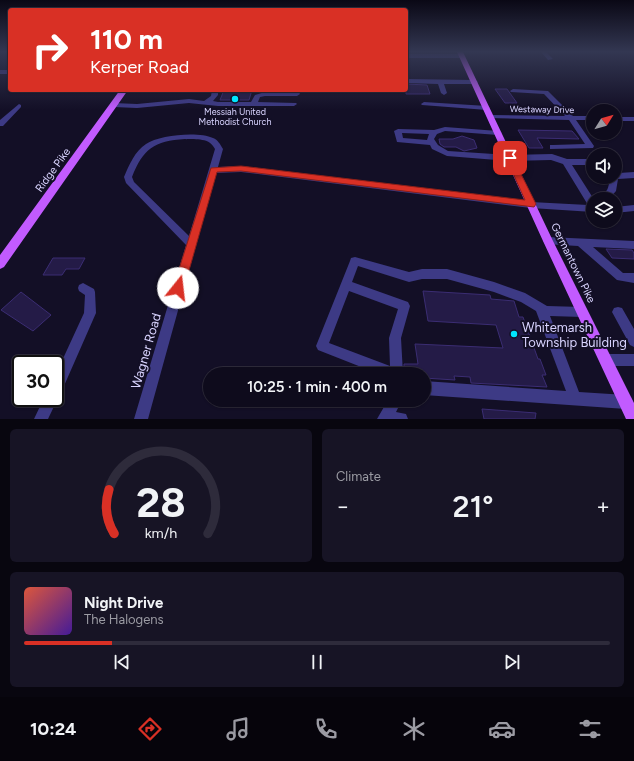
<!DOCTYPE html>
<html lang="en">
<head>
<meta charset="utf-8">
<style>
  :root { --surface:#0e0b1c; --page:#171425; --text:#f1f3f6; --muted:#9b9ba3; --line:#2e2b3b; --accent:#d93025 }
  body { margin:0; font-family:Figtree,sans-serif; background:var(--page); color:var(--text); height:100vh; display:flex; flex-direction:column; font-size:15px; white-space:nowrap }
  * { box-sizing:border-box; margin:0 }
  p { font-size:13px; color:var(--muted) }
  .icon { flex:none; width:22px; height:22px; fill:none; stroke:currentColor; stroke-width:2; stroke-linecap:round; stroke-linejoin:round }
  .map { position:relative; height:419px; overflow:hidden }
  .side { display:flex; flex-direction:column; gap:10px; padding:10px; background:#08060f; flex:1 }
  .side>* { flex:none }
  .top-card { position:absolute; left:8px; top:8px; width:400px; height:84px; border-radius:4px; box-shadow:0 1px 3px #0004,0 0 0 1px var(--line); background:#d93025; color:#fff; overflow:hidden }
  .needle { width:26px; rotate:53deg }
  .tools { position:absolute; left:586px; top:104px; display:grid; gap:8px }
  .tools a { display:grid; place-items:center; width:36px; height:36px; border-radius:50%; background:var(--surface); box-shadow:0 1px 3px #0004,0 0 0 1px var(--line); font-size:20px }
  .speed { position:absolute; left:12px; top:355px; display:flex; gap:8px; font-size:20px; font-weight:700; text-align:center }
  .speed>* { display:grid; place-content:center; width:52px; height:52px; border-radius:50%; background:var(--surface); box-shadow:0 1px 3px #0004,0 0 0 1px var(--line); line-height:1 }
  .speed .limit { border:2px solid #111; border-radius:6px; background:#fff; color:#111 }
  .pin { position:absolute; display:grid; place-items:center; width:34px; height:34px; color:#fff; margin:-17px; border-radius:8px; box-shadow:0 2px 6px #0006 }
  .me { position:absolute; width:44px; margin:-22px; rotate:16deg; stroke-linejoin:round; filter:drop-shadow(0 0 3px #0008) }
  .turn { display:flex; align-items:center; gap:14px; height:84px; padding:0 16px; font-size:18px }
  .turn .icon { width:52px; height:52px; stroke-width:2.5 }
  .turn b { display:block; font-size:28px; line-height:34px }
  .big { font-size:30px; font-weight:600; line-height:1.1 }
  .side .widget { flex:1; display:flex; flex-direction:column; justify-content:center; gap:6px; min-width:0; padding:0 14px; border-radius:6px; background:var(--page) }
  .side .dial { align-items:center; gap:0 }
  .dial svg { height:104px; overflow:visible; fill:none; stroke:var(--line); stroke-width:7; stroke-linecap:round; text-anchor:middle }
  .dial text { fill:var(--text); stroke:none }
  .song { display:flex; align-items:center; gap:12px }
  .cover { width:48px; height:48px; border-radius:6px; background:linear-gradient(135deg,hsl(10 70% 55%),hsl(260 70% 35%)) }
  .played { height:4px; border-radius:2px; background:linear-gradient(90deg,var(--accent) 15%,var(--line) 15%) }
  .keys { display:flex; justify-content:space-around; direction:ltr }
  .heat { display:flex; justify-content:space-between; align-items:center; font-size:22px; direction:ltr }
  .side .tiles { flex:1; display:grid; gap:10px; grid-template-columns:1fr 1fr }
  .widget:last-child { grid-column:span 2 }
  .trip { position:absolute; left:203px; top:367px; width:228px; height:40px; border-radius:20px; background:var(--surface); box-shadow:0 1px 3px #0004,0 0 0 1px var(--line); font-weight:600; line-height:40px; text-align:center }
  .dock { display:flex; height:64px; justify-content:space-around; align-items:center; background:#06040b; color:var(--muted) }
  .dock .icon { width:28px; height:28px }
  .dock .selected { color:var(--accent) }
  .dock b { font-size:18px; color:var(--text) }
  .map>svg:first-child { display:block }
  .building { fill:#241b47; stroke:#3b2d73 }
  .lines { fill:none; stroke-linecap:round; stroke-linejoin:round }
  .minor { fill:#3d3a85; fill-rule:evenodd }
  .major { fill:#c25bff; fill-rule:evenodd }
  .route { fill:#d93025; stroke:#8d1f18 }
  .poi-dot { fill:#00e5ff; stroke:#130f26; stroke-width:1.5 }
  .labels { text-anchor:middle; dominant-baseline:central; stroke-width:4; stroke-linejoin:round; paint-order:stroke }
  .far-street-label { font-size:9px; fill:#d9d4ff; stroke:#130f26 }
  .far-poi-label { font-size:9px; fill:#d9d4ff; stroke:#130f26 }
  .street-label { font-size:11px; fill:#d9d4ff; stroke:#130f26 }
  .near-poi-label { font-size:13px; fill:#d9d4ff; stroke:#130f26; text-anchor:start }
  .near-street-label { font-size:13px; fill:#d9d4ff; stroke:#130f26 }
</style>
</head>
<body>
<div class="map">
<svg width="634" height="419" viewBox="0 0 634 419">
  <rect width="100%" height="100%" fill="#130f26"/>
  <path class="building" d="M406 84 427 85 430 94H406Z
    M495 89H507L517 103H505Z
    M224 90H252L249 100H220Z
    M518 130 572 131 579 139 537 138 543 148H529Z
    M462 136 474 140 477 148 464 151 456 147H444L440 144 439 139H453Z
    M606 249 632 250 634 253V259L612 258Z
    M53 258H85L79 269H66L62 275H43Z
    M423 291 490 295 491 299 514 301 519 317H523L538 359H540L546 375H542L547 387 471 383 470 377 454 376 455 380 424 378V374H404V364H418L415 344 503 348 496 325 428 321Z
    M21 292 51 315 33 331 1 310Z
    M482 409 536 413 535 419H484Z"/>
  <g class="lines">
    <path class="minor" d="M541 52H546L553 59 548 60Z
      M406 54H462L465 56 462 58H406Z
      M0 70H10V74H0Z
      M406 79 475 80 478 82 475 84H444L447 93 444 95 441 93 438 84 406 83Z
      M513 89 548 91 573 116H593V120H576L594 146 593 148 550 149V145H553L585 144 569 120 489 118V116L491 115 565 116 544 94 511 92 510 91Z
      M212 90H218V95L213 101 218 102H251L255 95 265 92H293L292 90H298L300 94 297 96H265L260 97 258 102 296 103 297 104 294 106H218L189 103 137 108 114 107 111 105 114 103 137 104 189 99 204 101 211 96Z
      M393 90H399V92L394 93Z
      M424 102 487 106 490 108 487 110 422 105 421 104Z
      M19 104 21 105V107L3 126H0V120Z
      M615 117H634V121H615Z
      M445 127 498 131 502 133 498 135 445 131 437 134 434 139 438 145 448 151 509 155 552 154 567 159H593V165H572L593 198 594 197C608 193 608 191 610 177H615V170L619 173 634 172V178L618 179 616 191 609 199H593V212L531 208 241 172 216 173 148 419H134L186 245 126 183 124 177C129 165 135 151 146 144 159 135 198 131 213 138 218 140 220 144 223 149L218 167 241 166 531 202 588 205 563 164 551 160 509 161 447 156 432 149 430 145 397 142 394 131 398 129 434 130ZM402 133 429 134 427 140 403 138ZM185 139C197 140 209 137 215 149L189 236 134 182 132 177C143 149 154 141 185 139Z
      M634 205V211L615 213V207Z
      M548 237 634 241V249L593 247 623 273H634V283L617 280 578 246 545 244 543 241 545 238Z
      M355 257 409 272 422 269H447L494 282 525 293 547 306 582 307 586 308 588 312 586 316 582 317 550 316 579 392 626 395 631 397 633 402 631 407 626 409 424 395V381L566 391 536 311 521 302 494 292 447 279H422L409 282 358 266 352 282 408 302 410 306 401 338 403 374H379L318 350 316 346 350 261 351 258ZM349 291 398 309 389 338 390 366 329 343Z
      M83 283 94 289 95 292 96 313 60 395 57 396 58 398 48 419H34L44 398H55V376L84 313 85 295 79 291 78 288 79 285Z
      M618 307 622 308 634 329V347L630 345 612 312 614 308Z
      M606 354H634V366H606L602 364 600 360 602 356Z
      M388 400H402L396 412 406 414 408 419H377Z"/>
    <path class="major" d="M457 52H463L553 241 634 403V419H626L543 241Z
      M120 90H128L4 267 0 269V255Z"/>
  </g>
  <linearGradient id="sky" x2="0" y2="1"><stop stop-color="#0a0815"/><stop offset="0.47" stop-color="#333752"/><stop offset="1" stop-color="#333752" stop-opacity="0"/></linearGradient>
  <rect width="634" height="110" fill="url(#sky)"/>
  <path class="route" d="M510 155 513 158 536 204 534 207 241 171 217 172 184 288 182 291 178 293 175 291 173 288 211 168 241 166 525 200 506 158Z"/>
  <g class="poi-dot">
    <circle cx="235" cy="99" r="4"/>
    <circle cx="514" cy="334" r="4"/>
  </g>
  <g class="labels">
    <g class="far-street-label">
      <text transform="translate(542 109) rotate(1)">Westaway Drive</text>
    </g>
    <g class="far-poi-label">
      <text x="235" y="111">Messiah United<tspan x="235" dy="10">Methodist Church</tspan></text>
    </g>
    <g class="street-label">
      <text transform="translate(53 170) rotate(-54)">Ridge Pike</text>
      <text transform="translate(573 263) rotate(64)">Germantown Pike</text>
    </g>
    <g class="near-poi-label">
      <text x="522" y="327">Whitemarsh<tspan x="522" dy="15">Township Building</tspan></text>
    </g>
    <g class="near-street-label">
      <text transform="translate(146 351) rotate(-74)">Wagner Road</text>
    </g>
  </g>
</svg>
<div class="tools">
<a><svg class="needle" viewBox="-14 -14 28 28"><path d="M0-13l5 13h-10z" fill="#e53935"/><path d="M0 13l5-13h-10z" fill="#9b9ba3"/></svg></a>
<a><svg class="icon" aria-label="sound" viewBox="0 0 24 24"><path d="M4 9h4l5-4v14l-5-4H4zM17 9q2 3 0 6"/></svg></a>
<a><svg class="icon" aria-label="layers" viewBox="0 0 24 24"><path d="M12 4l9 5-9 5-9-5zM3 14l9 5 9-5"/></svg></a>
</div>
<div class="speed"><div class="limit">30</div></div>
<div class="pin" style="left:510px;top:158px;background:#d93025"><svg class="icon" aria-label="arrive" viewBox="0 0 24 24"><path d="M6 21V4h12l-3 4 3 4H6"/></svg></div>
<svg class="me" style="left:178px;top:288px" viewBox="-20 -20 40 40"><circle r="19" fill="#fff"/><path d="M0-13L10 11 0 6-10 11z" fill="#d93025"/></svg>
<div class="trip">10:25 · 1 min · 400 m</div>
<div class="top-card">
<div class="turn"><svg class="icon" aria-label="right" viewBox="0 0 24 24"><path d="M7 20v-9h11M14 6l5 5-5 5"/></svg><div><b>110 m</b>Kerper Road</div></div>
</div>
</div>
<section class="side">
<div class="tiles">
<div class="widget dial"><svg viewBox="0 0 100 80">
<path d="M14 69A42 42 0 1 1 86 69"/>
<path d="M14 69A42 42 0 0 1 10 35" stroke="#d93025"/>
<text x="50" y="56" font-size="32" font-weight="700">28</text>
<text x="50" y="72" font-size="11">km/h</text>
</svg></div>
<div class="widget"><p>Climate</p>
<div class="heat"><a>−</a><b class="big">21°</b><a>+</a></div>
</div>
<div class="widget">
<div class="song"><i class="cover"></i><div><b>Night Drive</b><p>The Halogens</p></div></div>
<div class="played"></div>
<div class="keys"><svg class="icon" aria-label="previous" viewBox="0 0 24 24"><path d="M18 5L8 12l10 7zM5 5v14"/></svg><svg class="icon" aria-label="pause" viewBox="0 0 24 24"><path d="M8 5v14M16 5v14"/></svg><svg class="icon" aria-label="next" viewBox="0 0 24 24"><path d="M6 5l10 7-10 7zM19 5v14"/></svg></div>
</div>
</div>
</section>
<nav class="dock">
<b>10:24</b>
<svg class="icon selected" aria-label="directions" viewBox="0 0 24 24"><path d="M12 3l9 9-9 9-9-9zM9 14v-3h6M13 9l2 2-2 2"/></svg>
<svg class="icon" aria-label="music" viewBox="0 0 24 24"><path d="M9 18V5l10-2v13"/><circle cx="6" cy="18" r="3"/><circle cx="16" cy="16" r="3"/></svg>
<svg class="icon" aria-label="phone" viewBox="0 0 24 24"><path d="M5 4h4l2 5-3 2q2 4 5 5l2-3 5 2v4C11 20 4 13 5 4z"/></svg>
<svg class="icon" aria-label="climate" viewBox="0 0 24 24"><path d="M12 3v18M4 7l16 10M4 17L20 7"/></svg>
<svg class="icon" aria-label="car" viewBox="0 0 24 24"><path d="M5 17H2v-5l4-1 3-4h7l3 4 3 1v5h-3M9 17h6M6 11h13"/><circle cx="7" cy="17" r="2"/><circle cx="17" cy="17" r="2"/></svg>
<svg class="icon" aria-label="filters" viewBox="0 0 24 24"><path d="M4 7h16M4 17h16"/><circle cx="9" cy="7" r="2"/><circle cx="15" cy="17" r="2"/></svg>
</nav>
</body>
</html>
